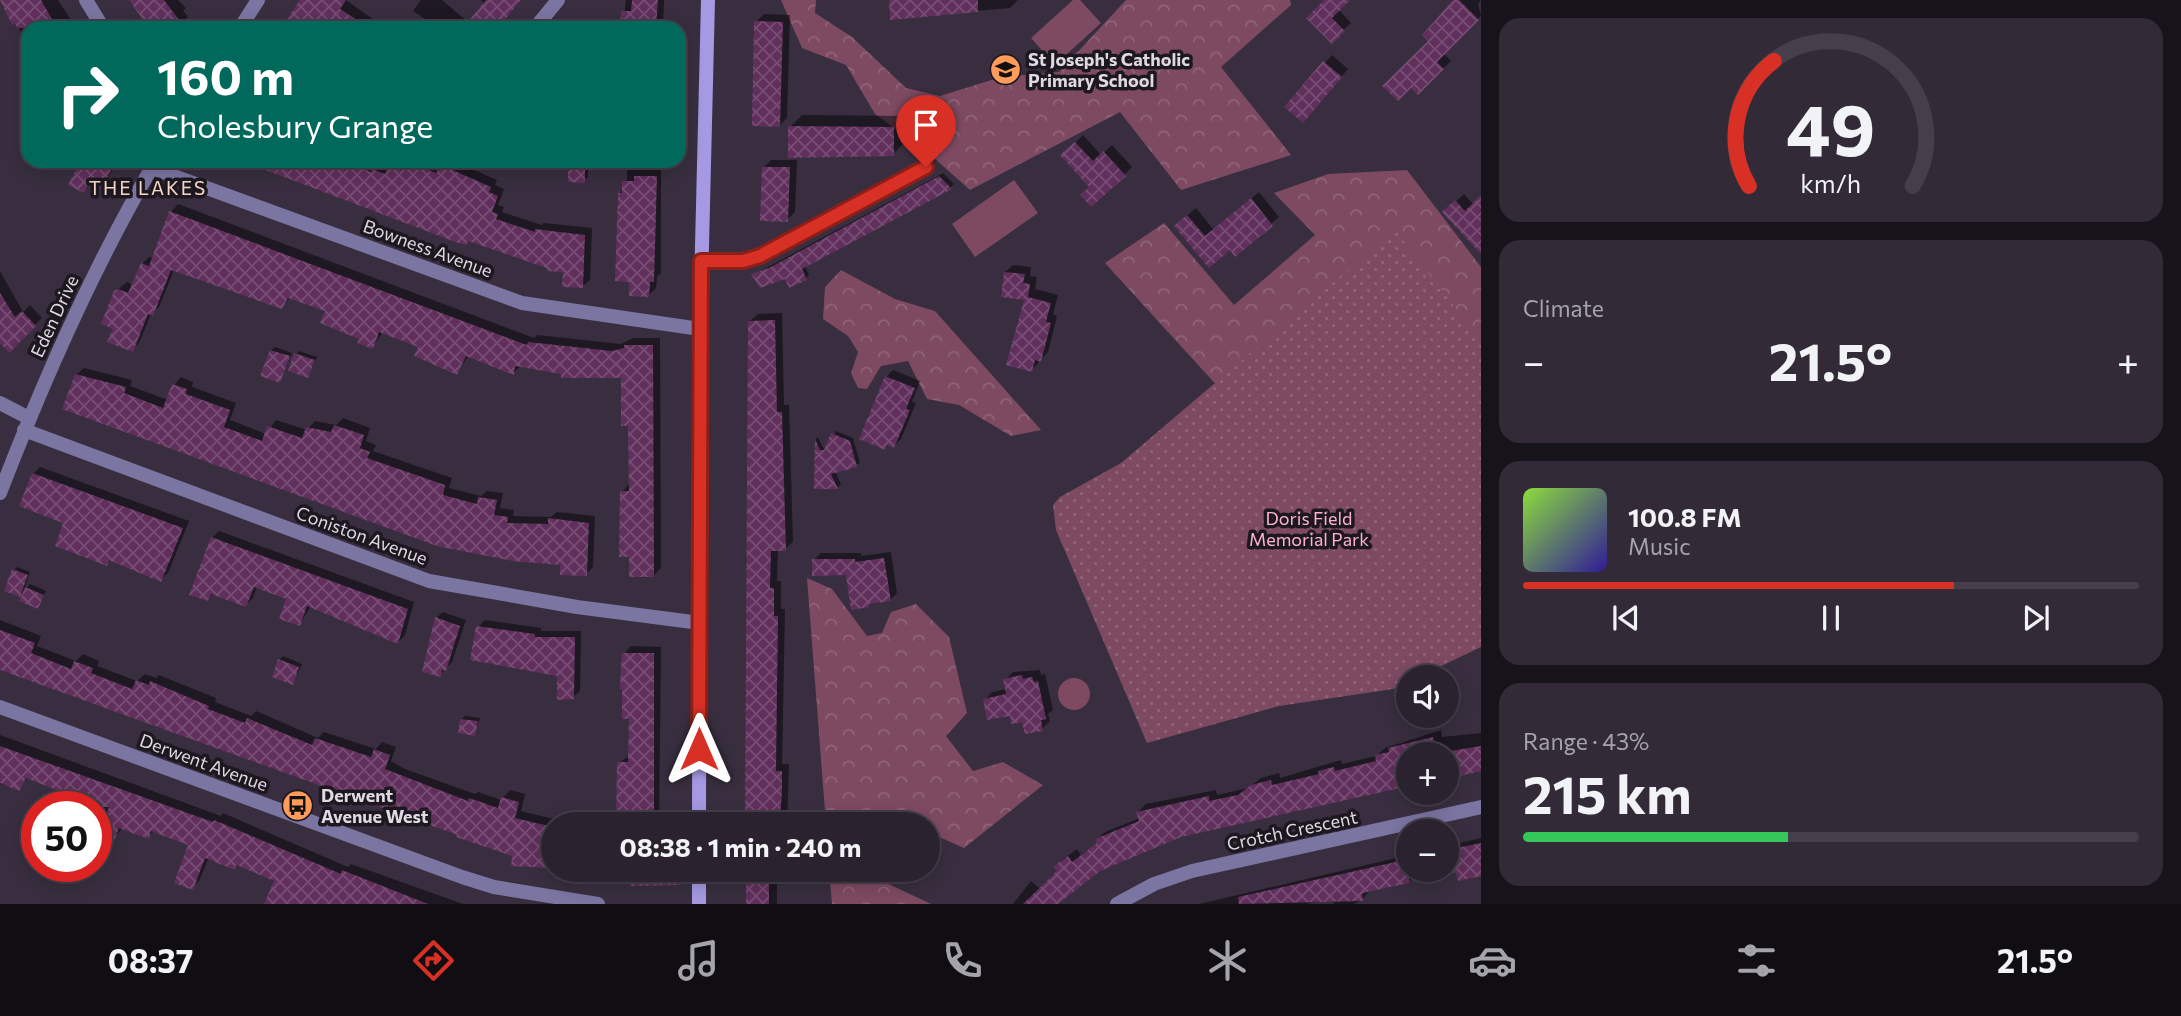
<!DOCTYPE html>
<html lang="en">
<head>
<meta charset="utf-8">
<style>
  :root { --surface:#2a222f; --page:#322a37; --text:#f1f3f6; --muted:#a5a4aa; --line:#463f4b; --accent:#d93025 }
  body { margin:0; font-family:Commissioner,sans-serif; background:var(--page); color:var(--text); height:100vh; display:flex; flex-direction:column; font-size:26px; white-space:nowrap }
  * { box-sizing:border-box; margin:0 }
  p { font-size:23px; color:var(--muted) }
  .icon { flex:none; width:38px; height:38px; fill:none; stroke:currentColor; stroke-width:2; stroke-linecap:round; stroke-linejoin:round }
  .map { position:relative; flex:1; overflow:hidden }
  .side { display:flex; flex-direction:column; gap:18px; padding:18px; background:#17131a; width:700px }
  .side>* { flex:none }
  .top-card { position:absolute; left:21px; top:21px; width:665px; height:147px; border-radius:21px; box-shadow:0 4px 18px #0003,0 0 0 2px var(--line); background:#00695c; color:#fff; overflow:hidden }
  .buttons { position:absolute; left:1396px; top:665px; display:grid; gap:14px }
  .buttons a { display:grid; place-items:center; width:63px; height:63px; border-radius:50%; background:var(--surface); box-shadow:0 4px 18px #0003,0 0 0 2px var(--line); font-size:35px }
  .speed { position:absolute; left:21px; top:791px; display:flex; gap:14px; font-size:35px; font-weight:700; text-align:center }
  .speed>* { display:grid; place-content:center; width:91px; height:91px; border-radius:50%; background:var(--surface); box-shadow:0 4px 18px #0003,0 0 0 2px var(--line); line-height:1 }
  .speed .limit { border:10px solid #d22; background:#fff; color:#111 }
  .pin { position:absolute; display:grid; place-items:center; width:60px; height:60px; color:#fff; margin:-72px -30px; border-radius:50% 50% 50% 0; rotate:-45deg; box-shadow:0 0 7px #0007 }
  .pin .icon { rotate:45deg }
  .me { position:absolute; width:77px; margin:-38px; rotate:0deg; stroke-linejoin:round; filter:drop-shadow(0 0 5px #0008) }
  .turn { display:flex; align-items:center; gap:24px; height:147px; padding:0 21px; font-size:32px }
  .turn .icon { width:91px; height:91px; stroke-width:2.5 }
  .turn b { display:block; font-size:49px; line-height:60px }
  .big { font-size:52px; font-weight:700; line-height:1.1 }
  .side .widget { flex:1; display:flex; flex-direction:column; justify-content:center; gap:10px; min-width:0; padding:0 24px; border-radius:21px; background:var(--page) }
  .side .dial { align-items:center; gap:0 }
  .dial svg { height:182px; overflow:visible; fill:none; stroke:var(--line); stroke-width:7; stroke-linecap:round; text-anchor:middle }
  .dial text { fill:var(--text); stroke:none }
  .song { display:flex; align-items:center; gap:21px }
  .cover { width:84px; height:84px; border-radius:10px; background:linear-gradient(135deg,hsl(90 70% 55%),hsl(250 70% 35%)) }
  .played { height:7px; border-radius:4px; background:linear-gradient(90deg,var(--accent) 70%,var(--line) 70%) }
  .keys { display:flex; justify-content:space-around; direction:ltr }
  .heat { display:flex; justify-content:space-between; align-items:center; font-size:38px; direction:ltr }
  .charge { height:10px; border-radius:5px; background:linear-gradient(90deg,#34c759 43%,var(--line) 0) }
  .trip { position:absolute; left:541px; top:812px; width:399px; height:70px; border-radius:35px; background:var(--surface); box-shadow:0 4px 18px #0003,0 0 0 2px var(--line); font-weight:700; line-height:70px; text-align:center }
  .tabs { display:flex; height:112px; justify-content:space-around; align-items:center; background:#110e13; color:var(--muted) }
  .tabs .icon { width:49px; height:49px }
  .tabs .active { color:var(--accent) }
  .tabs b { font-size:32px; color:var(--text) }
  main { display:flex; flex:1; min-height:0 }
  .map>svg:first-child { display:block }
  .grass { fill:#7d4a62 }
  .forest { fill:url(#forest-crowns) }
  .park { fill:url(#park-dots) }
  .shadow { fill:#0007 }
  .building { fill:url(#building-cross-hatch) }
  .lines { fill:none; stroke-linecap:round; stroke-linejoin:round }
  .minor { stroke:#7b75a2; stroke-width:14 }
  .secondary { stroke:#a499e2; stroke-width:14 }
  .route-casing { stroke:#8d1f18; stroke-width:18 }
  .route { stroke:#d93025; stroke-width:12 }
  .labels { text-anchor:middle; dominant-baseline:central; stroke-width:7; stroke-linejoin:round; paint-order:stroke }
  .poi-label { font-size:18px; font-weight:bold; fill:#dfd9e4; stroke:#1d1820; text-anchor:start }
  .street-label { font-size:18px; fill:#dfd9e4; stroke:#1d1820 }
  .park-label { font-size:18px; fill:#feb0d3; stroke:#1d1820 }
  .neighbourhood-label { font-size:19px; letter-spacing:2px; fill:#f6d8c7; stroke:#1d1820 }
</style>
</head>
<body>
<main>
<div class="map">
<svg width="1481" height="904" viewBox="0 0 1481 904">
  <defs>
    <pattern id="forest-crowns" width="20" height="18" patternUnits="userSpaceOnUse" patternTransform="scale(1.75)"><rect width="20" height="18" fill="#7d4a62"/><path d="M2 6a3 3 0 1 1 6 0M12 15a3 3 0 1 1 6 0" fill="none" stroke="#8f6478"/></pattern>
    <pattern id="park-dots" width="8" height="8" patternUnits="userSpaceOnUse" patternTransform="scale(1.75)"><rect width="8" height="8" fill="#7d4a62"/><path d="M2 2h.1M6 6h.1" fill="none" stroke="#8f6478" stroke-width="1.8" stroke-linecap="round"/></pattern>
    <pattern id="building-cross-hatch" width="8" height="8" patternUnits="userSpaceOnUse" patternTransform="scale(1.75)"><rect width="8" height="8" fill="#612f5c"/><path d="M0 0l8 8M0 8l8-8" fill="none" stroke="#774d73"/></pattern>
  </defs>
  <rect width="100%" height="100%" fill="#382e3f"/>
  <path class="grass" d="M1073 0H1080L1101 23 1055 65 1031 38Z
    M1014 180 1038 213 975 257 952 224Z
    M1058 694a16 16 0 1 1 32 0a16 16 0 1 1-32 0Z"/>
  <path class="forest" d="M781 0H816L815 13 852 37 906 88 940 96 1001 77 1059 72 1126 0H1290L1291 5 1221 67 1291 155 1181 190 1120 112 970 190 925 150 875 114 846 65 802 48Z
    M1407 170 1481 267V437L1231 401 1105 263 1164 223 1234 305 1315 235 1274 193 1328 174Z
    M841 270 895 299 935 311 1041 430 1011 436 959 405 927 399 908 361 881 366 867 389 858 388 851 373 858 352 848 336 823 319 825 287Z
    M807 578 832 589 867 636 882 633 891 612 916 604 949 637 967 713 946 736 973 771 1003 762 1043 785 964 848 928 832V824H826Z
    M829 870H878V879L931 904H832Z"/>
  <path class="park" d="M1395 230 1481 341V647L1418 677H1409V682L1393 689 1279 706 1147 743 1056 530 1053 505 1060 497 1121 463Z"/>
  <path class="shadow" d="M0 0H58L76 28H28V42Z
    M132 0H178L186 8 183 11 188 16 185 20 192 28H150Z
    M304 0H346L381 25 379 28H284Z
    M421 0H442L469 23 485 4 481 0H521L498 28H438L413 11Z
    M626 0H664L663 28H623Z
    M893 0H1018L1010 8 892 18Z
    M1326 0H1347L1338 9 1351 23 1332 41Z
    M1455 0H1481L1478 4 1481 16 1443 53 1451 61 1418 93 1434 25 1432 23Z
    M764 14 790 15 787 118 780 125 756 22Z
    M1332 55 1348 69 1310 113 1287 106Z
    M802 115 905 116V142L893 154 790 127Z
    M1083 135 1101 155 1112 145 1132 167 1125 174 1091 186 1063 155Z
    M771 160H797L795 212 787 220 764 167Z
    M85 161H119L101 187 92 182 84 191Z
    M246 161H428L442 166 447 161H453L497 180 495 185 504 189 498 205 504 207 502 212 542 225 544 223 592 228 590 280 582 287 564 270Z
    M570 161H588V177L584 181Z
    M627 161H661V273L657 277 656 288 649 295 620 194 627 179Z
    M943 173 954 184 950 188 805 266 809 275 806 278 753 275Z
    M1259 192 1279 217 1236 254 1231 248 1209 265 1184 218 1196 208 1214 230Z
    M1464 194 1473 204 1481 240 1445 212Z
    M178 204 534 338 537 335 621 344 633 338H660L661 568 653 576 630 555 622 492 629 484 630 424 623 376 563 373 521 366 514 372 469 355 457 373 420 346 383 332 372 347 327 310 291 297 282 307 174 270 159 307 151 314 139 343 132 350 115 328V292L127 282 133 285 142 264 149 257 154 258 171 212Z
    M1013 265 1031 267 1030 276 1037 277 1035 289 1058 295 1053 314 1057 316 1048 352 1032 370 1026 298 1005 272Z
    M0 271 23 312 30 305 42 318 9 350 0 341Z
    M782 313 784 405H789L793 542 785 549H778L777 581H781V609H785L782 764H789L787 824H747L750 321 758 314Z
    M275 347 292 353 280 381 271 350Z
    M299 351 317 357 308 376 296 354Z
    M84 368 132 380 130 386 168 400 174 385 181 377 193 382 192 387 236 403 230 420 266 434 276 420 307 430 315 421 336 425 343 418 370 428 366 441 376 445 373 451 452 478 449 488 481 496 487 491 503 493 500 508 514 510 513 516 551 517 557 512 595 516 593 567 586 574 76 375Z
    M893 370 920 381 912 402 916 403 901 439 894 446 889 444 885 448 886 377Z
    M836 431 853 438 860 463 835 471 841 484 838 487H816V439L818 437 823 448 827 447Z
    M40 467 189 521 168 573 161 579 111 559 106 564 66 522 33 474Z
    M219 531 414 602 405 635 398 642 311 606 300 624 289 598 257 586 253 598 246 605 214 593 207 599 212 538Z
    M891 552 897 593 890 600 852 608 848 574 814 560 821 553H861V556Z
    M17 567 30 572 24 591 30 584 46 591 37 607 26 590 20 595 14 570Z
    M443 612 466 620 452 662 440 675 436 618Z
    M0 620 41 636 37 646 76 661 83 654 99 661 97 666 137 681 145 674 156 678 159 675 216 698 215 702 251 716 256 711 318 738 324 732 376 749 382 742 396 747 391 761 405 769 475 794 478 792 501 800 510 790 525 794 521 811 574 824H553V860L489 847 0 667Z
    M485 620 541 628V631H581L580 691 573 697 558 674 478 627Z
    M631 646 661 647 659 824H604L612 812H618L619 763 630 755 631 718 624 654Z
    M283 656 302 664 293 683 279 660Z
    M1040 670 1041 675 1045 674 1053 710 1048 714 1050 721 1042 729 985 700 992 692 1007 689 1005 680 1013 672Z
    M465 716 480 718 475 734 461 720Z
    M1441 730 1442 737 1481 733V768L1447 776V754H1409L1181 835 1099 870 1056 904H1013L1031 881 1040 889 1059 871 1056 867 1063 859 1077 849 1081 855 1099 842 1097 839 1105 832 1140 818 1138 812 1146 804 1216 790 1217 795 1248 788 1261 778 1279 773 1280 778 1341 760 1342 764 1376 756 1385 748Z
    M0 735 221 816 223 813 348 867 351 864 463 904H291L269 876 209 857 199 881 192 888 191 844 155 830 148 837 123 827 112 841 105 821 96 818V807L28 777 18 789 0 784Z
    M1481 838V876L1457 871 1423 877 1370 890 1362 900 1354 904H1334L1333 898 1307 904H1199L1409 855V870H1447V846Z
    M601 870H658V876L632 871Z
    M748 870H777V904H748Z"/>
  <path class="building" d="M0 0H41L57 28H18L14 23 12 25Z
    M129 0H164L185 28H149Z
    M300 0H346L340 9 369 28H281Z
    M486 0H521L498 28H463Z
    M632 0H658L656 28H620L621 11H631Z
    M889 0H978V12L890 20Z
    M1324 0H1350L1332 18 1345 31 1332 44 1306 18Z
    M1453 0H1459L1479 20 1437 62 1444 69 1418 95 1411 88 1398 101 1382 86 1428 41 1422 35Z
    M754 21 783 22 780 127 752 126Z
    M1323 61 1342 77 1303 123 1284 107Z
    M788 126 894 127V156L788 158Z
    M1075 142 1093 161 1103 151 1126 176 1091 207 1080 195 1089 187 1060 155Z
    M81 161H116L101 189 89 183 84 193 68 185Z
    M242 161H313L326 166 328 161H343L371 172 372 169 385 174 390 161H405L436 173 441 165 491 187 489 192 498 196 492 212 498 214 496 219 535 232V229L585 235 583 288 562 287 563 272 547 271V268L468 241 466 245 458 243Z
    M568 161H585V183L568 182Z
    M762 167H790L788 222 760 221Z
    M634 176H657L654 282H650L649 297 629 296V282L615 281 618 193H622V181H634Z
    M939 176 952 189 802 269 807 280 789 288 785 279 760 288 751 274 769 268Z
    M1481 195V254L1442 212 1455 200 1465 211Z
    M1251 198 1273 226 1235 257 1230 250 1209 268 1174 226 1187 215 1205 236Z
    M169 211 527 345 528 342 612 351 624 348V345H653L654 577H629V557H619L620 491H629L628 426H621V378H561V374L515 366 514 375 466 356 457 375 414 356 418 347 379 332 373 349 357 343 359 339 320 323 325 311 288 298 282 309 171 270 153 316 148 314 133 352 107 342 113 329 101 324 114 291 118 289 128 293 141 263 149 266Z
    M1004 272 1025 274 1023 283 1030 284 1028 297 1051 303 1046 322 1051 323 1041 362 1035 360 1032 372 1006 365 1024 300 1001 297Z
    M0 293 15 317 22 311 36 326 9 353 0 343Z
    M775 320 777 412H782L786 551H771L770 588H774V616H778L776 771H782V791L780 818 769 817V824H745L748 321Z
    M270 350 290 356 280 383 260 376Z
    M294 353 315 360 308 378 288 371Z
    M75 374 126 387 124 393 163 408 172 384 187 389 186 394 230 410 224 427 262 441 267 426 302 438 306 427 331 432 334 425 364 435 360 448 370 452 367 458 445 485 443 495 477 504 478 497 497 500 494 515 508 517 507 523 548 524V518L589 523 587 576 560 575V565L513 561 437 546 62 409Z
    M885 376 915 388 906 409 910 410 894 448 887 445 885 450 859 439Z
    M831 433 850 441 857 467 831 474 838 489H814L815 439 820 450H824Z
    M32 473 183 528 161 582 109 560 107 566 55 546 63 523 19 506Z
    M211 537 408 609 398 644 307 606 300 626 279 619 286 599 254 587 246 607 211 594 208 601 189 595Z
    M884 558 891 601 869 604V607L851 610 846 575 812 576V559H855V562Z
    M12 569 28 575 20 597 4 591Z
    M25 587 44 595 38 609 19 601Z
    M435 617 460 626 446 671 442 670 441 677 422 672Z
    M476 626 535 634V637H575L574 699 557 700V676L470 660Z
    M0 630 35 643 31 653 71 669 74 661 93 668 91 673 132 689 136 680 149 685 150 681 209 706 208 709 245 723 247 718 312 745 315 738 371 757 374 749 390 755 385 769 468 801 469 798 498 808 501 797 519 802 515 818 553 827V849L548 868 511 866 512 856 456 837 457 835 0 670Z
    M622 653H654V820L616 821 617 762H628L629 719H622V689H620Z
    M278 659 299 667 293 685 272 677Z
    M1022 675 1023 679 1032 677 1034 682 1038 681 1046 719 1041 720 1043 731 1025 734 1022 722 1011 724 1010 716 987 720 983 699 1006 694 1003 679Z
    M460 719 478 721 475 736 458 733Z
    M1433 737 1438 754H1409V786L1181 837 1100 871 1058 904H1023L1057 871 1053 867 1068 856 1072 862 1097 843 1095 839 1139 821 1136 812 1209 796V801L1238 795 1251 785 1271 780 1272 785 1319 774 1318 771 1334 767 1335 771 1376 761 1375 755 1389 752 1388 748Z
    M0 746 213 822 214 820 341 874 342 870 428 904H264L274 881 236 865 235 870 205 858 193 890 174 883 188 845 151 831 149 839 119 828 113 844 96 837 109 807H59L64 793 26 778 19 791 0 783Z
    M1481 746V771L1450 778 1447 754 1444 752Z
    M1481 843V876L1458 881 1456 873 1447 874V850Z
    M1409 859V883L1367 892 1362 894 1363 901 1239 904 1238 897Z
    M630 870H680V885L630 886Z
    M746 870H769V904H746Z"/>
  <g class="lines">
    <path class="minor" d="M86 0 103 28
      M240 28 258 0
      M535 28 558 0
      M152 168 522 303 700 329
      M701 262 743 261 760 256 926 167
      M0 403 29 418
      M24 430 429 581 577 607 700 623
      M0 493C44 379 93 267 155 162
      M0 707 462 877 494 887 598 904
      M1117 904 1154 884 1192 871 1481 807"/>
    <path class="secondary" d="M699 824 700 329 708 0
      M699 904V870"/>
  </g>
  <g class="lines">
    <defs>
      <path id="route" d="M699 749 701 261H743L760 256 926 167"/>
    </defs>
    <use href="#route" class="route-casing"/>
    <use href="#route" class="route"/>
  </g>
  <defs>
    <symbol id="school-disc" viewBox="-11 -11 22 22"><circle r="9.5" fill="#ff9b5b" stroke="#1d1820"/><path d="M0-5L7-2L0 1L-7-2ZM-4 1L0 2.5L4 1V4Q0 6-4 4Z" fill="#111"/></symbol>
    <symbol id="bus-disc" viewBox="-11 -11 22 22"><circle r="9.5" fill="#ff9b5b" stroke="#1d1820"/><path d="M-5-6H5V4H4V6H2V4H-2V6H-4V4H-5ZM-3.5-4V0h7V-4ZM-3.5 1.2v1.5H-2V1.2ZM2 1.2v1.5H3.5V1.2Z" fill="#111"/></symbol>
  </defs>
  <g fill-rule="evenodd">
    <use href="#school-disc" x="988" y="52" width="35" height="35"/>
    <use href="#bus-disc" x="280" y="788" width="35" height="35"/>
  </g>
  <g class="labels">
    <g class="poi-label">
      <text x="1028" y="59">St Joseph's Catholic<tspan x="1028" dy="21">Primary School</tspan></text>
      <text x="321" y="795">Derwent<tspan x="321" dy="21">Avenue West</tspan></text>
    </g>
    <g class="street-label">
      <text transform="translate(428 248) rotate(20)">Bowness Avenue</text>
      <text transform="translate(54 316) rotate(-65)">Eden Drive</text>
      <text transform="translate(362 535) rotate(20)">Coniston Avenue</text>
      <text transform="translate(204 762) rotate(20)">Derwent Avenue</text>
      <text transform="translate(1292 830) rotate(-12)">Crotch Crescent</text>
    </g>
    <g class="park-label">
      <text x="1309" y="518">Doris Field<tspan x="1309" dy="21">Memorial Park</tspan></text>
    </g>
    <g class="neighbourhood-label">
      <text x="148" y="187">THE LAKES</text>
    </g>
  </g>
</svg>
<div class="buttons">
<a><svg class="icon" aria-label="sound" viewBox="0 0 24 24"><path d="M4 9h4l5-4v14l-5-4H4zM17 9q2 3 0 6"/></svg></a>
<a>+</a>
<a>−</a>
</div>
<div class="speed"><div class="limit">50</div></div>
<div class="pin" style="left:926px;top:167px;background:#d93025"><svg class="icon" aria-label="arrive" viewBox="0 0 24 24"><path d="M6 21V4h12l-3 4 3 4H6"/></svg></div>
<svg class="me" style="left:699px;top:749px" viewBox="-20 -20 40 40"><path d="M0-17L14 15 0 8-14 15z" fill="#d93025" stroke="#fff" stroke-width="4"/></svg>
<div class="trip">08:38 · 1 min · 240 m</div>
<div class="top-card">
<div class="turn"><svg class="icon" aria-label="right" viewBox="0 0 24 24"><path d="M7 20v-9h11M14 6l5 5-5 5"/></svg><div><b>160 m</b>Cholesbury Grange</div></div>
</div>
</div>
<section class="side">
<div class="widget dial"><svg viewBox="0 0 100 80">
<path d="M14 69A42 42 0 1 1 86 69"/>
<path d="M14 69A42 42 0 0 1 25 14" stroke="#d93025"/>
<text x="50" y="56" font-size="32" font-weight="700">49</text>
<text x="50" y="72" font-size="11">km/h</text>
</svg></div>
<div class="widget"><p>Climate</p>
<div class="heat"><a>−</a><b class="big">21.5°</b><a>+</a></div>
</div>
<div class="widget">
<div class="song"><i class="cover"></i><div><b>100.8 FM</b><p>Music</p></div></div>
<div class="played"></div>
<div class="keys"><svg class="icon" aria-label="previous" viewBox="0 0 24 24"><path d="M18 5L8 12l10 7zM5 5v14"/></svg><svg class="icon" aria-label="pause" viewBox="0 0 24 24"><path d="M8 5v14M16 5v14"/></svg><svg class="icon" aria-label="next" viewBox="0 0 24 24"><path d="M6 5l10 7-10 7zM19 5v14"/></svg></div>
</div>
<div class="widget"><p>Range · 43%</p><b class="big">215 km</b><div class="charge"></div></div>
</section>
</main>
<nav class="tabs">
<b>08:37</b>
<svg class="icon active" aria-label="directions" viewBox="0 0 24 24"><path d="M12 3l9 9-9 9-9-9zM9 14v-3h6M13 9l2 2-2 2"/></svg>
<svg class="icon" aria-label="music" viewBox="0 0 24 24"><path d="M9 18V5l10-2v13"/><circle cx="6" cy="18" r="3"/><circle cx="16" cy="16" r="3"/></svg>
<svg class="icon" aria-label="phone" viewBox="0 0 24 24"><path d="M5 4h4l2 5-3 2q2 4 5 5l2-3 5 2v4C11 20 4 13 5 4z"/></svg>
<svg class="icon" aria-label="climate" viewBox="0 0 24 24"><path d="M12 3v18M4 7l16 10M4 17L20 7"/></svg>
<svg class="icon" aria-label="car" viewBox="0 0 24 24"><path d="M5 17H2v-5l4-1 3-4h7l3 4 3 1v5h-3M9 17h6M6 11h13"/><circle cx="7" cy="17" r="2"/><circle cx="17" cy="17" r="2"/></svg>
<svg class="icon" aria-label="filters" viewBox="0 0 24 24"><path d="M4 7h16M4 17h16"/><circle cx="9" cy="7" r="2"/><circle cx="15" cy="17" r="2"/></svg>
<b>21.5°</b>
</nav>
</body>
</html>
